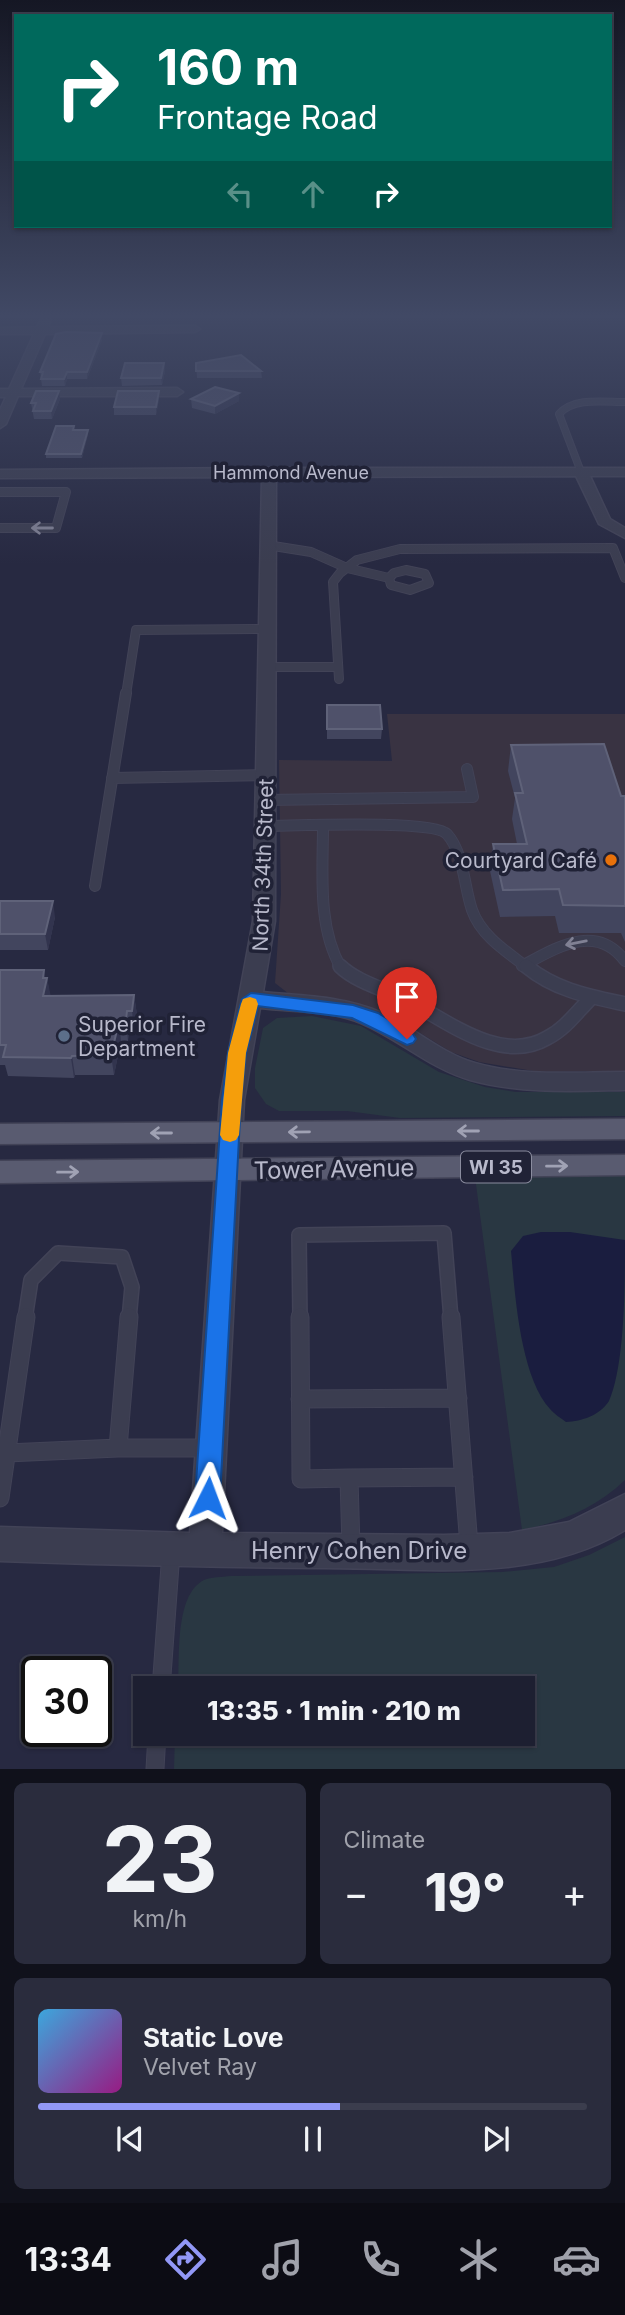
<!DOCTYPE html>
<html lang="en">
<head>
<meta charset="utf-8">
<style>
  :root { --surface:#1d1f31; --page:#2a2c3d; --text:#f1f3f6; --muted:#a0a2ab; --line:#3b3d4d; --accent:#9298f6 }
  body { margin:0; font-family:Inter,sans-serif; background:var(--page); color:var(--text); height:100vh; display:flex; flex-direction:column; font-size:26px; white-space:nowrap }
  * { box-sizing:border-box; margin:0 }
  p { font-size:23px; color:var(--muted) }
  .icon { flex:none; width:38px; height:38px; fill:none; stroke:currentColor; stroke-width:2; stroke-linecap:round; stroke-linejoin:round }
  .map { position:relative; height:1769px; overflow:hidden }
  .details { display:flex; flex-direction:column; gap:14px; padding:14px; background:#10111b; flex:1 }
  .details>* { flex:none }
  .top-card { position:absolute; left:14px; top:14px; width:598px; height:214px; border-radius:0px; box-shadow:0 2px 5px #0004,0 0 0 2px var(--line); background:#00695c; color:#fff; overflow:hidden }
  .speed { position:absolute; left:21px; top:1656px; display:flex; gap:14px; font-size:35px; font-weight:700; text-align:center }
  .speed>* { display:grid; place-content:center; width:91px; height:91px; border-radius:50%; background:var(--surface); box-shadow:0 2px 5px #0004,0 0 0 2px var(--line); line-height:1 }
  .speed .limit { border:4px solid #111; border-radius:10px; background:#fff; color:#111 }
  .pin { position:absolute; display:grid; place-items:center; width:60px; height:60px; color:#fff; margin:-72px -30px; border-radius:50% 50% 50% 0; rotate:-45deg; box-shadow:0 0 7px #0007 }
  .pin .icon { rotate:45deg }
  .me { position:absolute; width:77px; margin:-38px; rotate:3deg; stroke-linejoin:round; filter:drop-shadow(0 0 5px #0008) }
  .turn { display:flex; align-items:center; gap:24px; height:147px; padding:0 28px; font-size:32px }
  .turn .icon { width:91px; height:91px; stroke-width:2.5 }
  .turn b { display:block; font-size:49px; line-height:60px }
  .lanes { display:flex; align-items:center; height:66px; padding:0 28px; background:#0003; justify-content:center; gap:35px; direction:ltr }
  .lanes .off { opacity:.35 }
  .big { font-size:52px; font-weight:800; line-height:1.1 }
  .details .card { flex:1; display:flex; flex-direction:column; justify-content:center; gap:10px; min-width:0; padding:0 24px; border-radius:10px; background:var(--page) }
  .details .dial { align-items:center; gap:0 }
  .dial b { font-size:91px; line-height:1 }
  .song { display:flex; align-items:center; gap:21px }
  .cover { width:84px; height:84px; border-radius:10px; background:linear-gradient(135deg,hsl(200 70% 55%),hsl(310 70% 35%)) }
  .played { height:7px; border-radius:4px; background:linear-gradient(90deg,var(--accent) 55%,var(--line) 55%) }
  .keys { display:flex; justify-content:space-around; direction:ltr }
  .heat { display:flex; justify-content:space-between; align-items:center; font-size:38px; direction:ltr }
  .details .tiles { flex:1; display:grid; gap:14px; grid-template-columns:1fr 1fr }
  .card:last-child { grid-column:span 2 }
  .trip { position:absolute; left:133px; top:1676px; width:402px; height:70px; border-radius:0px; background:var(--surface); box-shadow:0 2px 5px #0004,0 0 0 2px var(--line); font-weight:800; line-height:70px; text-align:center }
  .tabs { display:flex; height:112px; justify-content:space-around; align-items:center; background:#0c0c14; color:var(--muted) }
  .tabs .icon { width:49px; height:49px }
  .tabs .active { color:var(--accent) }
  .tabs b { font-size:32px; color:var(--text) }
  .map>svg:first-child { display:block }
  .medical { fill:#393342 }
  .green { fill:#293742 }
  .water { fill:#1a1d3f }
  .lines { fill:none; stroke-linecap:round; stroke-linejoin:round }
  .service-far4-casing { stroke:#424357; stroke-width:8 }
  .service-far3-casing { stroke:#424357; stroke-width:10 }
  .service-far2-casing { stroke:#424357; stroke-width:12 }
  .service-far1-casing { stroke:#424357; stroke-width:16 }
  .service-casing { stroke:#424357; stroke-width:19 }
  .minor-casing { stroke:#424357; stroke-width:3 }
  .primary-casing { stroke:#424357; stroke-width:3 }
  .service-far4 { stroke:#3b3d50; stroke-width:6 }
  .service-far3 { stroke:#3b3d50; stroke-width:8 }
  .service-far2 { stroke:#3b3d50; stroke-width:10 }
  .service-far1 { stroke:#3b3d50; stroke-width:13 }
  .service { stroke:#3b3d50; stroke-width:17 }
  .minor { fill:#3b3d50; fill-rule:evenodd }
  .primary { fill:#595b70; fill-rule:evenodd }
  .wall { fill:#42455e }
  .shaded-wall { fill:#32344e }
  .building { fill:#4f516a; stroke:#5f6279; stroke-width:2 }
  .oneway { stroke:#808194 }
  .oneway2 { stroke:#a0a2b4 }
  .route { fill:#1a73e8; stroke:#114b97; stroke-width:2 }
  .slow { fill:#f59e0b }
  .food-dot { fill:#e8710a; stroke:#202236; stroke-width:2.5 }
  .service-dot { fill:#5c6f8a; stroke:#202236; stroke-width:2.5 }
  .labels { text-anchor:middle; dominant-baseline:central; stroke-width:7; stroke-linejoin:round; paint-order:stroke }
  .far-street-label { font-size:18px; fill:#b8b9cb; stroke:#202236 }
  .shield { fill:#202236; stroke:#8a8c9e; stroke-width:2 }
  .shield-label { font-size:19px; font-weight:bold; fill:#b8b9cb }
  .poi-label { font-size:21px; fill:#b8b9cb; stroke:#202236; text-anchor:end }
  .street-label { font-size:21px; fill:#b8b9cb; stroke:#202236 }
  .near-street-label { font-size:24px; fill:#b8b9cb; stroke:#202236 }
</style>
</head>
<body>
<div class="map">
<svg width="625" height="1769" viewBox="0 0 625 1769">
  <rect width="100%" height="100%" fill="#272941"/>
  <path class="medical" d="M387 714H625V1071L539 1072 479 1062 451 1052 386 1012 340 999 289 994 275 983 281 894 279 760 392 761Z"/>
  <path class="green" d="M312 1016 361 1026 439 1072 485 1087 516 1092H625V1116L400 1118 347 1111H279L266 1104 255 1088V1068L263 1028 277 1018Z
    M625 1176V1480C596 1508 561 1522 522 1530L475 1177Z
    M625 1537V1769H174L175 1734H523V1689H178C180 1660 174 1595 204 1580 211 1577 222 1577 231 1576L502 1572 554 1567 589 1555Z"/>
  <path class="water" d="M541 1232H570L625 1240C625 1283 625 1365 609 1401 599 1416 582 1421 566 1422 561 1418 554 1414 550 1409 520 1376 515 1294 511 1251L523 1236Z"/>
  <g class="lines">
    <defs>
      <path id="service-far4" d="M581 472 559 414C574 397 604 402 625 402"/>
      <path id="service-far3" d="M0 492H66L56 528H0
        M267 545 311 552 347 568 389 578
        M406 570 425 574 429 583 410 590 391 585 389 578 394 573Z
        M267 667H338
        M339 679 333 582 340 573 357 560 400 549 613 548 625 578
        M126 695 136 630 268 629"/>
      <path id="service-far2" d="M112 778 266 775
        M266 800 473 797 467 769
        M323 825C323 872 317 926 341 968
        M265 826C292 826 433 819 447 834 464 853 464 887 472 910 481 936 507 952 528 968
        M95 886 126 693
        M522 966C556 948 596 922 625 961"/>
      <path id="service-far1" d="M340 966C356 982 387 990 407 1000 447 1021 501 1065 547 1038 565 1029 577 1012 591 998
        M526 966C555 990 588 996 625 1004
        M25 1319 31 1280 58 1253 122 1257 132 1287 129 1319
        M300 1319 299 1235 444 1233 451 1319"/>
      <path id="service" d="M129 1317 118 1448H207
        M300 1317 301 1479 349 1478 351 1548
        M451 1317 469 1546
        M300 1399 458 1398
        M7 1453 118 1448
        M349 1478 464 1477
        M0 1498 26 1317
        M161 1689 171 1552
        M155 1769 157 1734"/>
      <path id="minor" d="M42 317 51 319 48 327 195 326 200 329 195 332 45 334 21 389 177 388 183 392 177 396H18L6 424 0 428V410L6 397H0V389H9L34 334H0V328L37 327Z
        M269 468H625V476H590L610 519 625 528V538L599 524 576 476 276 477 275 921 263 992C303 996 343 996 380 1012 413 1026 440 1053 475 1063 523 1077 575 1072 625 1072V1090C573 1091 521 1094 470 1080 429 1068 399 1039 361 1023 329 1010 293 1012 260 1008L244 1100 222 1533 444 1535 510 1533 569 1522 625 1494V1530C537 1584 423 1568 324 1568 216 1567 108 1565 0 1561V1527L190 1533 220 1100 253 921 262 477 0 478V470Z"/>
      <path id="primary" d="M625 1119V1139L0 1144V1124Z
        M625 1155V1175L0 1183V1161Z"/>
    </defs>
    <use href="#service-far4" class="service-far4-casing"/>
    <use href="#service-far3" class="service-far3-casing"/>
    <use href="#service-far2" class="service-far2-casing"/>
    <use href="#service-far1" class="service-far1-casing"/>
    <use href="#service" class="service-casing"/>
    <use href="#minor" class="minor-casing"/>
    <use href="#primary" class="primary-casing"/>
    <use href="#service-far4" class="service-far4"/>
    <use href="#service-far3" class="service-far3"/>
    <use href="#service-far2" class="service-far2"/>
    <use href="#service-far1" class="service-far1"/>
    <use href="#service" class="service"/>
    <use href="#minor" class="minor"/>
    <use href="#primary" class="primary"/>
  </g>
  <path class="wall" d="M102 333V340L87 379H67L65 386H42L40 372Z
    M164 363 165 371 162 385 122 386 121 378Z
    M196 363 261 371 262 378H197Z
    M159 391V399L156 415H114V407Z
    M239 393V401L215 414 192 408 191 399Z
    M60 399 52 419H34L31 403Z
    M74 426V430H88V434L82 458H46V454Z
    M327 705 382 729 381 739H327Z
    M511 745 621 796H625V942L621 933H559L555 916 500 917 490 871 493 844H517L512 819 515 798 508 771Z
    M0 901 55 917 48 950H0Z
    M0 970 47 978 50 996 134 995 137 1015 134 1030H129L128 1041H121L114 1075H75L74 1078 8 1076 5 1065H0Z"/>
  <path class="shaded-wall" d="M102 333V340L87 379V372Z
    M164 363 165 371 162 385 161 378Z
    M67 372V379L65 386 64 379Z
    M59 391 60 399 52 419 51 411Z
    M159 391V399L156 415V407Z
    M239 393V401L215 414V406Z
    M88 430V434L82 458 81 454Z
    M53 901 55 917 48 950 45 934Z
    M44 970 46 982 47 978 51 997 43 996V978Z
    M134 995 137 1015 134 1030 132 1011Z
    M127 1011 129 1030 128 1041 126 1021Z
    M119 1022 121 1041 114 1075 111 1055Z
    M72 1056 75 1075 74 1078 71 1058Z"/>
  <path class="building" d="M66 332 102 333 87 372H67L64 379H41L43 372H40L56 334Z
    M241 355 261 371H196V363Z
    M125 363H164L161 378H121Z
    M215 387 239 393 215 406 191 399Z
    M36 391H59L51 411H33L36 403H31Z
    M118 391H159L156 407H114Z
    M56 426H74L73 430H88L81 454H46Z
    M327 705H380L382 729H327Z
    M604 744 621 796H625V906L563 905 559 889 503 890 493 844H527L515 793H523L511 745Z
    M0 901H53L45 934H0Z
    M0 970H44L43 978H47L43 996 134 995 132 1011H127L126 1021 119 1022 111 1055 72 1056 71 1058 3 1057 6 1045H0Z"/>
  <defs><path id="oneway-shaft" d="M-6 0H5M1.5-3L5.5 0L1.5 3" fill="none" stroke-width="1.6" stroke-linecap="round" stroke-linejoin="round" transform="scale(1.75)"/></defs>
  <g class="oneway">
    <use href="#oneway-shaft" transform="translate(42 528) rotate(180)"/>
    <use href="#oneway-shaft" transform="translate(576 943) rotate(169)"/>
  </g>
  <g class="oneway2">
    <use href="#oneway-shaft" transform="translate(468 1131) rotate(180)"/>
    <use href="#oneway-shaft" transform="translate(299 1132) rotate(179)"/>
    <use href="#oneway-shaft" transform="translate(161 1133) rotate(180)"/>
    <use href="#oneway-shaft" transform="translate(557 1166) rotate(-1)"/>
    <use href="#oneway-shaft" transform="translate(68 1172) rotate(-1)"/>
  </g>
  <linearGradient id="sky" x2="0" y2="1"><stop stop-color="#151724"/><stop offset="0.56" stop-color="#414965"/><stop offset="1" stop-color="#414965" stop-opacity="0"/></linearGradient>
  <rect width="625" height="564" fill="url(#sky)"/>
  <path class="route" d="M251 993 353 1005 378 1013 413 1034 416 1039 413 1043 407 1045 352 1018 258 1006 246 1053 241 1100 220 1498 216 1507 208 1510 199 1507 195 1498 222 1100 228 1053 242 999Z"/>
  <path class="slow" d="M250 997 256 999 258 1004 246 1053 239 1135 236 1140 230 1142 223 1140 220 1135 228 1053 241 1004 243 999Z"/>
  <circle class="food-dot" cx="611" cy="860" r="7"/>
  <circle class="service-dot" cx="64" cy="1036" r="7"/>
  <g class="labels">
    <g class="far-street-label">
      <text x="291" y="472">Hammond Avenue</text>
    </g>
    <rect class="shield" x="461" y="1151.5" width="70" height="31" rx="5"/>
    <g class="shield-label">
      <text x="496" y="1167">WI 35</text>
    </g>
    <g class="poi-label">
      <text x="597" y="860">Courtyard Café</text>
      <text x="78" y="1024" text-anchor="start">Superior Fire<tspan x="78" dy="24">Department</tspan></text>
    </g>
    <g class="street-label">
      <text transform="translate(263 865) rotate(-88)">North 34th Street</text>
    </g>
    <g class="near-street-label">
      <text transform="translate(334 1169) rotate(-1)">Tower Avenue</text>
      <text x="359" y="1550">Henry Cohen Drive</text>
    </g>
  </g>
</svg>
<div class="speed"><div class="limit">30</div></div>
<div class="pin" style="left:407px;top:1039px;background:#d93025"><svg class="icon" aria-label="arrive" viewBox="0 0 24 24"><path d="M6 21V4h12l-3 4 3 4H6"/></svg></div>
<svg class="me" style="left:208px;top:1498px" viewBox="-20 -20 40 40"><path d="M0-17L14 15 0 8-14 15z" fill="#1a73e8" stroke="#fff" stroke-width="4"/></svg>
<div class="trip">13:35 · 1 min · 210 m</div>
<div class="top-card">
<div class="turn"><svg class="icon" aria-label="right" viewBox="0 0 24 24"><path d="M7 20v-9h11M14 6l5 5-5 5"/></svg><div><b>160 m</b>Frontage Road</div></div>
<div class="lanes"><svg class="icon off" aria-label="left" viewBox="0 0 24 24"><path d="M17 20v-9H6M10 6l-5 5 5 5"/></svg><svg class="icon off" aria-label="ahead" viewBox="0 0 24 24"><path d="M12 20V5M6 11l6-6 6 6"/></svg><svg class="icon" aria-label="right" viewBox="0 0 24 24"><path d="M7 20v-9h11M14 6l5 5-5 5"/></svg></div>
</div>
</div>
<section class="details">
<div class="tiles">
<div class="card dial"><b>23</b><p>km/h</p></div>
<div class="card"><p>Climate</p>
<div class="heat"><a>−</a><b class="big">19°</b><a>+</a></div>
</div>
<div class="card">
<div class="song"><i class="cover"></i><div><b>Static Love</b><p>Velvet Ray</p></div></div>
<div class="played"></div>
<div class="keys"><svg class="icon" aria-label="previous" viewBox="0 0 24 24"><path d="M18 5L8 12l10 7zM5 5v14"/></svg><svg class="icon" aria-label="pause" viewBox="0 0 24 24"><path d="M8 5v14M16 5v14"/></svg><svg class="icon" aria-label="next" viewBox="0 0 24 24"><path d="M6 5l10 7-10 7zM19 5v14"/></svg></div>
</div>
</div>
</section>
<nav class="tabs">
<b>13:34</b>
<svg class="icon active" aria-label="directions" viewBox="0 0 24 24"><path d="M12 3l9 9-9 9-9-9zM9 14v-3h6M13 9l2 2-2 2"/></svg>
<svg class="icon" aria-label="music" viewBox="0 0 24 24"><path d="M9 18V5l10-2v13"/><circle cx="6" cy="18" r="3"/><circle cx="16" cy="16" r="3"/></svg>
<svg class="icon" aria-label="phone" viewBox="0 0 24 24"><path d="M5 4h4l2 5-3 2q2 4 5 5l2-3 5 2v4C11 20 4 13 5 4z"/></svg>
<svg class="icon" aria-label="climate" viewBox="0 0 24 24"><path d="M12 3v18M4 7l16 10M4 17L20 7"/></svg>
<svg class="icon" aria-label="car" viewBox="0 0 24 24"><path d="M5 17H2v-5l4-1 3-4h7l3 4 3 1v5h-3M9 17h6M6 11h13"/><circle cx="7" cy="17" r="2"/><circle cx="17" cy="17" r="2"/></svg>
</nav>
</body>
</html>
